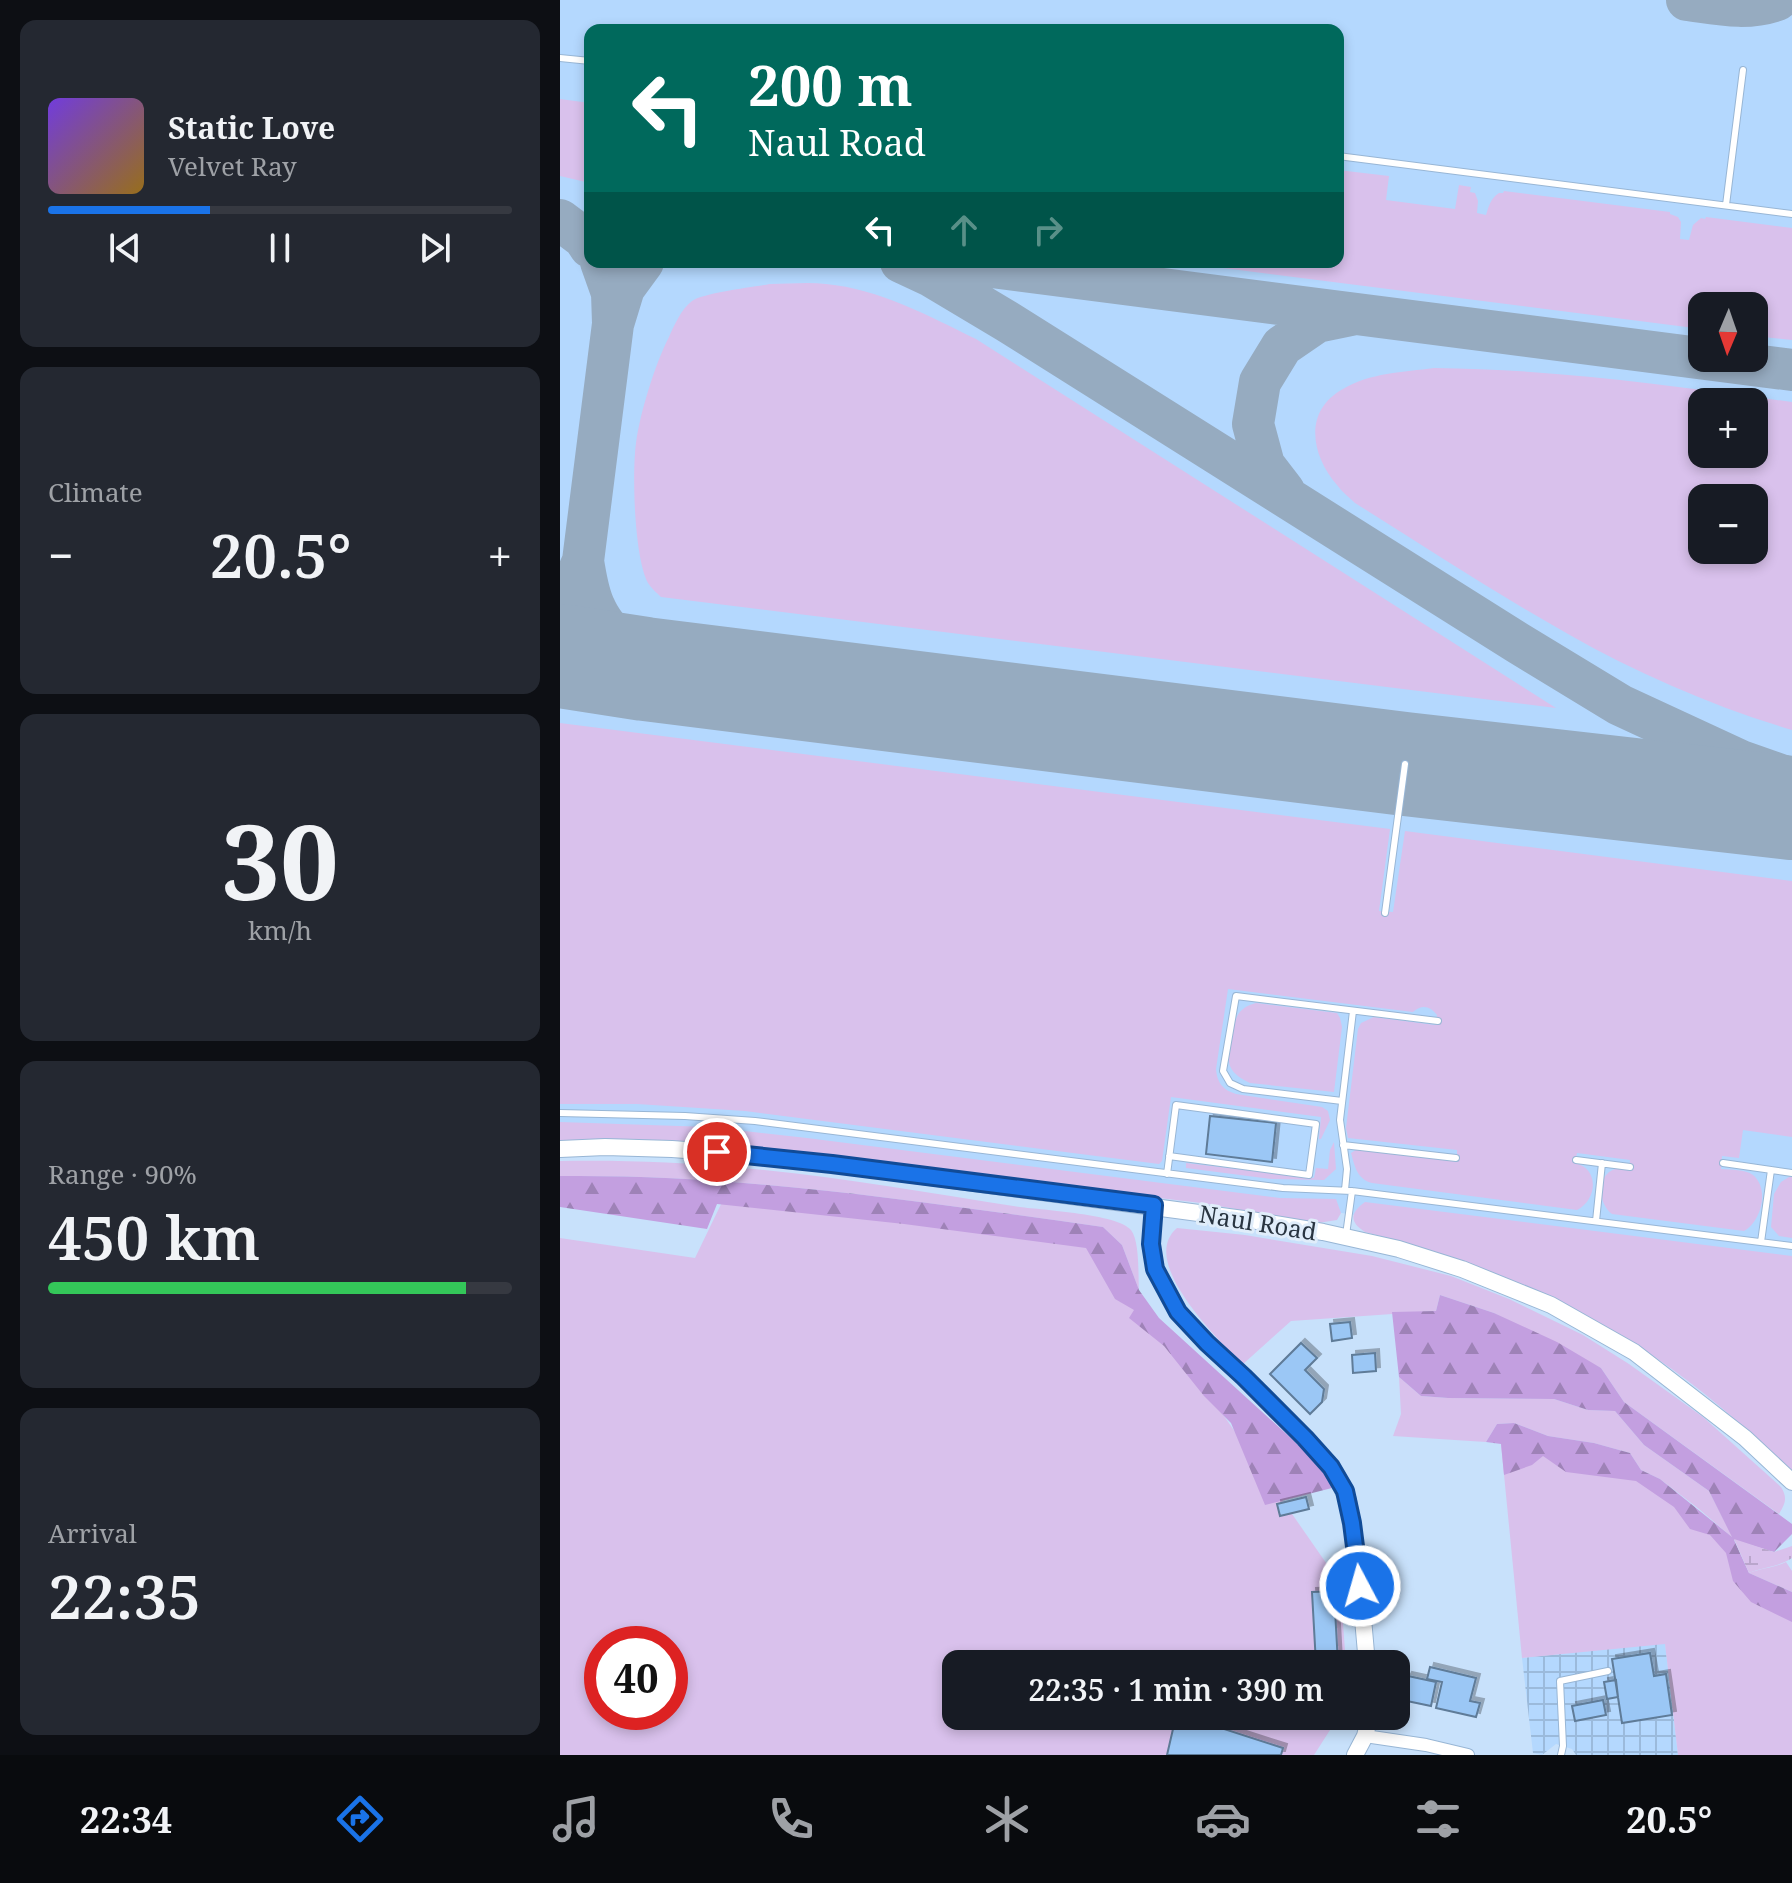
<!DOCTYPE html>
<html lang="en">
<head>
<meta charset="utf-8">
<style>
  :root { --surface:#171b24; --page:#242831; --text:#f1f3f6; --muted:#9ea1a6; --line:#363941; --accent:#1a73e8 }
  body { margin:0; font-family:"Noto Serif",serif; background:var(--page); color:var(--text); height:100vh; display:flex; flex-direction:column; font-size:30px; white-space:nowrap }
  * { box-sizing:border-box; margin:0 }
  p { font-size:26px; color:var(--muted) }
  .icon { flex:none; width:44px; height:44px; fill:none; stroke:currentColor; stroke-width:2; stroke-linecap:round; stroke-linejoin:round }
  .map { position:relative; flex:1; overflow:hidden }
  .sheet { display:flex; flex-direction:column; gap:20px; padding:20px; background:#0d0f14; width:560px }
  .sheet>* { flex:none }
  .guide { position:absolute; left:24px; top:24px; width:760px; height:244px; border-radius:16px; box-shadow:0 4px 12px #0003; background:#00695c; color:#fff; overflow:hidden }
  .needle { width:52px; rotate:182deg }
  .fabs { position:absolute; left:1128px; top:292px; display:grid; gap:16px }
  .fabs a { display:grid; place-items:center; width:80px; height:80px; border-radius:16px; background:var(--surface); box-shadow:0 4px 12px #0003; font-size:40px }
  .speed { position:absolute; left:24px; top:1626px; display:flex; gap:16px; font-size:40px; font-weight:700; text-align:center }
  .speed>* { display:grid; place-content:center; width:104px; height:104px; border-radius:50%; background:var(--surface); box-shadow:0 4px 12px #0003; line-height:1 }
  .speed .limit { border:12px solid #d22; background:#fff; color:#111 }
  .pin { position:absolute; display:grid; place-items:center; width:68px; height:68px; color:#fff; margin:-34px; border:4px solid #fff; border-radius:50%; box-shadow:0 2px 8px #0007 }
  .me { position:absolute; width:88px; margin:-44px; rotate:354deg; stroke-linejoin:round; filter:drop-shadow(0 0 6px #0008) }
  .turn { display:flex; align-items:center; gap:28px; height:168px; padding:0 32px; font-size:36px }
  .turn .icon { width:104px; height:104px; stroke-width:2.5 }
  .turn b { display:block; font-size:56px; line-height:68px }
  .lanes { display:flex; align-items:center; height:76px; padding:0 32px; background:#0003; justify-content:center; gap:40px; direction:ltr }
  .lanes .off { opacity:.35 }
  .big { font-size:60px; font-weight:600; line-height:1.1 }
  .sheet .widget { flex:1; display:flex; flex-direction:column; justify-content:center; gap:12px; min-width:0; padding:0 28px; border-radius:16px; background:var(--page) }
  .sheet .dial { align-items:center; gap:0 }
  .dial b { font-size:104px; line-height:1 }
  .song { display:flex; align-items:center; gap:24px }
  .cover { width:96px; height:96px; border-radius:12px; background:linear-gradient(135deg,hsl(260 70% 55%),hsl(40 70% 35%)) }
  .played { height:8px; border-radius:4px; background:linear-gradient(90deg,var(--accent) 35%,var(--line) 35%) }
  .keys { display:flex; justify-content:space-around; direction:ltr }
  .heat { display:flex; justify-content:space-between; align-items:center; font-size:44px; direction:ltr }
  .charge { height:12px; border-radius:6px; background:linear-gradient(90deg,#34c759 90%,var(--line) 0) }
  .trip { position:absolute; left:382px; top:1650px; width:468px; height:80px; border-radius:16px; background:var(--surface); box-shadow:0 4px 12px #0003; font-weight:600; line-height:80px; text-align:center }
  .menu { display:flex; height:128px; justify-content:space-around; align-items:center; background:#090b0e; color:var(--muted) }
  .menu .icon { width:56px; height:56px }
  .menu .on { color:var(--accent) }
  .menu b { font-size:36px; color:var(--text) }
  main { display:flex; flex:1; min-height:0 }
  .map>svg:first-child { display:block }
  .built { fill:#b4d8fe; fill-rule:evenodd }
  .industrial { fill:url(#industrial-grid) }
  .grass { fill:#d9c1ec; fill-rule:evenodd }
  .forest { fill:url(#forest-firs) }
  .wetland { fill:url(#wetland-marsh) }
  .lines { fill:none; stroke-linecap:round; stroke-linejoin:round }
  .taxiway { stroke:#96abc0; stroke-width:42 }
  .runway { stroke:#96abc0; stroke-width:104 }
  .building { fill:#9bc7f5; stroke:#5f7b98; stroke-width:2; filter:url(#shadow) }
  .service-casing { stroke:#98b6d5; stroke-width:8 }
  .minor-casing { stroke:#98b6d5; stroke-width:14 }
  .tertiary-casing { stroke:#98b6d5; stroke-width:18 }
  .service { stroke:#fff; stroke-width:6 }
  .minor { stroke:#fff; stroke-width:12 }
  .tertiary { stroke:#fff; stroke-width:16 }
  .route-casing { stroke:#114b97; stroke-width:20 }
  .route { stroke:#1a73e8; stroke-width:14 }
  .labels { text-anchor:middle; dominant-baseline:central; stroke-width:6; stroke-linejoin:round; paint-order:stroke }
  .street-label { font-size:24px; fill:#293541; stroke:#e0edfa }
</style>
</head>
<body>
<main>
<section class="sheet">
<div class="widget">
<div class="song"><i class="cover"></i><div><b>Static Love</b><p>Velvet Ray</p></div></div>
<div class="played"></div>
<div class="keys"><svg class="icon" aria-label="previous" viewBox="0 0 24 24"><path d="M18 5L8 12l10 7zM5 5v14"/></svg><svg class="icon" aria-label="pause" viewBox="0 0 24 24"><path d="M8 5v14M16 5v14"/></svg><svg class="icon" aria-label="next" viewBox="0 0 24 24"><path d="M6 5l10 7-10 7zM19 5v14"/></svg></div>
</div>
<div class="widget"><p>Climate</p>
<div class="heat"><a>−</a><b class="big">20.5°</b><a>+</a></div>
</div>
<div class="widget dial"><b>30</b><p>km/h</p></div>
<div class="widget"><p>Range · 90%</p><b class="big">450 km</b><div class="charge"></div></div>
<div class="widget"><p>Arrival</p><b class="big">22:35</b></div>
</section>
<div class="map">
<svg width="1232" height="1755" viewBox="0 0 1232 1755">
  <defs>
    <pattern id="industrial-grid" width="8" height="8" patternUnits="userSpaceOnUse" patternTransform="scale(2)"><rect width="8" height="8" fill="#b4d8fe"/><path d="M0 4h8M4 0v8" fill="none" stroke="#9bbadb"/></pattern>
    <pattern id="forest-firs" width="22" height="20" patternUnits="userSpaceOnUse" patternTransform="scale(2)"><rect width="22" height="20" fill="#c39fe0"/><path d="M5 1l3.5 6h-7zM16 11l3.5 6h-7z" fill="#9e82b7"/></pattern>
    <pattern id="wetland-marsh" width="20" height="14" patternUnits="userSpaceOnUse" patternTransform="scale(2)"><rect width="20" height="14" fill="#d9c1ec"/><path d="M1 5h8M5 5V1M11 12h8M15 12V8" fill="none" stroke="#baa6cc"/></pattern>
    <filter id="shadow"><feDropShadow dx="4" dy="-4" stdDeviation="0" flood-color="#0004"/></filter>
  </defs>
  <rect width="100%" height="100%" fill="#c8e1fb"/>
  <path class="built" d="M0 0H1232V1273L887 1229 716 1203 0 1131ZM30 30H778V262H30ZM1142 306H1194V358H1142ZM1142 402H1194V454H1142ZM1142 498H1194V550H1142Z"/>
  <path class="industrial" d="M1105 1643 1118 1755H1016L1012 1749 996 1744 982 1755 973 1753 962 1658Z"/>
  <path class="grass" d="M0 99 30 103V183L0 176Z
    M778 170 829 176 826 200 895 209 899 185 911 187 910 192 915 193 918 201 917 213 926 215C929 206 930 199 939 193H943L944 191 1110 212V214L1118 217 1121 222 1120 239 1129 240 1133 225 1141 218 1145 219 1146 217 1232 228V340L1194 336V306H1142V329L616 262H778Z
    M210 284C228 284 248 282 266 284 319 289 369 316 416 339L996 708 101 597C97 593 91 588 88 583 74 557 72 473 76 443 80 413 95 364 109 337 114 326 121 309 132 301 143 293 194 287 210 284Z
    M874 368C995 369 1113 386 1232 402V730C1155 707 1078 674 1008 634 935 593 865 547 795 503 789 497 782 492 777 485 751 455 743 411 783 389 809 373 844 372 874 368ZM1142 402H1194V454H1142ZM1142 498H1194V550H1142Z
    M0 723 830 829 819 911 833 912 845 831 1232 881V1137L1183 1130 1179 1158 1162 1156 1161 1169C1171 1170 1185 1169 1193 1175 1210 1189 1201 1222 1184 1231L1052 1214C1038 1204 1036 1175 1055 1169 1059 1168 1065 1170 1069 1170L1070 1160 1017 1153 1015 1163C1040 1169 1037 1200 1017 1210L812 1183C797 1179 795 1167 791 1153L799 1148 897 1158V1150L788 1138 786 1128 798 1029 801 1023 814 1017 875 1025 877 1015C870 1006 862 1004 853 1012L668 989 656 1069C657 1083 663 1090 676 1094L762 1107 768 1111 770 1120 761 1139H759L761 1117 611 1097 602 1161 599 1164 185 1111 77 1104H0Z
    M696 1003 777 1013 780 1018 782 1027 774 1092 690 1083C682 1079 674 1075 670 1066 666 1056 673 1021 679 1013 684 1007 689 1005 696 1003Z
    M0 1122 149 1127 247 1138 720 1198 776 1199 781 1213 777 1220 758 1223 641 1203 332 1166 0 1142Z
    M774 1142 776 1169 764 1180 711 1179 626 1168V1163L754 1178 756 1168 768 1169 770 1150Z
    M0 1161C61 1160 122 1162 182 1168 275 1176 367 1193 460 1207 482 1210 558 1214 571 1230 580 1242 578 1276 579 1290L562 1245 543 1227C363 1202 182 1174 0 1176Z
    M1229 1177H1232V1238L1219 1236 1211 1227 1214 1194 1221 1182Z
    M164 1198 530 1245 664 1416 780 1583 786 1664H396V1716H779L754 1755H0V1238L135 1258ZM42 1644H110V1712H42Z
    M805 1202 1232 1256V1471C1189 1431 1145 1391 1096 1358 1007 1297 908 1258 805 1232 789 1222 790 1213 805 1202Z
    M617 1228 685 1235 812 1256 891 1276 949 1299 1023 1335 1069 1364 1143 1417 1221 1487C1228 1498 1225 1504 1219 1514L1064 1402 1041 1368 934 1313 880 1295 876 1311 731 1321 682 1365C660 1340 577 1262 617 1228Z
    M839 1377 861 1396 888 1398 994 1399 1028 1410 1055 1411 1084 1445 1149 1491 1174 1539 1139 1509 1100 1479 1081 1470 1070 1453 1034 1443 988 1436 954 1423 937 1424 926 1442 833 1436 841 1414Z
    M941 1444 1072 1477 1152 1532 1170 1552 1178 1580 1232 1618V1755H1118L1105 1644 962 1658Z
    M1226 1562 1232 1571V1592L1189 1573C1201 1568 1214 1568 1226 1562Z"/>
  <path class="forest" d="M0 1176C182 1174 363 1202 543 1227L562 1245 579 1290 599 1318 733 1440 764 1471 772 1488 705 1505 671 1423 644 1396 604 1346 569 1318 574 1310 555 1299 526 1248 344 1224 157 1204 147 1229 0 1207Z
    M880 1295 934 1313 997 1342 1041 1368 1064 1402 1232 1524V1534L1214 1552 1174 1540 1189 1573 1232 1592V1622L1191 1602 1173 1581 1166 1553 1150 1535 1130 1529 1114 1507 1076 1481 1006 1472 983 1456 972 1465 944 1475 941 1444 926 1442 937 1424 954 1423 988 1436 1034 1443 1070 1453 1081 1470 1100 1479 1172 1537 1149 1491 1084 1445 1055 1411 1028 1410 994 1399 888 1398 861 1396 839 1377 832 1312 876 1311Z"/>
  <path class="wetland" d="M1174 1539 1214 1552 1232 1546V1558C1219 1567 1203 1567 1189 1573Z"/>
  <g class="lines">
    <path class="taxiway" d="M1127 0C1157 4 1187 11 1217 0
      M0 220 24 238 30 247
      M41 262 52 293 53 323
      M341 262 371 276 448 322 958 643 1060 705 1181 761 1232 779
      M393 262 1232 370
      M724 491 704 465 693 424 700 382 722 346 757 322 791 315
      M23 561C26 578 28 595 36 610 47 633 69 650 85 669
      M0 605 10 591 23 561 53 324 64 288 83 262"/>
    <path class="runway" d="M0 656 85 669 845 764 1232 808"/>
  </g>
  <path class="building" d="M650 1116 716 1123 712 1162 646 1154Z
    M790 1322 792 1338 772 1341 770 1324Z
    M741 1343 757 1358 745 1370 764 1389 762 1402 750 1414 710 1374Z
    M815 1353 816 1371 793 1373 792 1355Z
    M746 1497 749 1509 720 1516 717 1504Z
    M774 1591 778 1664H756L752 1592Z
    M1090 1653 1094 1676 1106 1674 1112 1715 1062 1723 1052 1659Z
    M870 1667 916 1678 910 1701 920 1703 916 1717 876 1708 882 1682 867 1679Z
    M848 1676 876 1682 871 1706 842 1700 843 1695 837 1693 840 1679 846 1680Z
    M1056 1680 1058 1697 1047 1699 1044 1682Z
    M1043 1700 1046 1715 1015 1721 1012 1706Z
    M616 1716H624L723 1748 721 1755H607Z"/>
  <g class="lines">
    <defs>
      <path id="service" d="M0 58 30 61
        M778 156 1232 214
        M1166 205 1183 70
        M825 913 845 764
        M782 1101 683 1089 670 1083 663 1071 676 996 878 1021
        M0 1113 125 1116 195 1121 723 1188 792 1191 1232 1246
        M783 1145 896 1158
        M1016 1160 1070 1167
        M1163 1163 1232 1173
        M607 1174 616 1105 756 1124 749 1175 609 1156
        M785 1190 787 1169 780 1120 793 1011
        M1036 1221 1042 1163
        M786 1235 792 1191
        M1201 1242 1211 1170
        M1001 1755 1003 1746 1000 1681 1048 1671"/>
      <path id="minor" d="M805 1736 866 1745 908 1755"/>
      <path id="tertiary" d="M0 1149 45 1147 112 1149 180 1154 272 1164 691 1220 763 1232 839 1249 902 1269 991 1305 1074 1352 1185 1438 1232 1482
        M594 1205 591 1244 595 1269 618 1312 647 1343 684 1377 745 1438 771 1467 788 1500 798 1562 807 1664
        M795 1755 805 1736 810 1716"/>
    </defs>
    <use href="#service" class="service-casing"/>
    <use href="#minor" class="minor-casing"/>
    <use href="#tertiary" class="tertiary-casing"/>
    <use href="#service" class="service"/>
    <use href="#minor" class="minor"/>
    <use href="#tertiary" class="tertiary"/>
  </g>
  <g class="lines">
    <defs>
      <path id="route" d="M157 1152 272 1164 594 1205 591 1244 595 1269 618 1312 647 1343 684 1377 745 1438 771 1467 785 1491 792 1523 800 1586"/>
    </defs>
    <use href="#route" class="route-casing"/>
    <use href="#route" class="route"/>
  </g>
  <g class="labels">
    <g class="street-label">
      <text transform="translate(698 1222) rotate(9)">Naul Road</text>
    </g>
  </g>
</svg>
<div class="fabs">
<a><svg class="needle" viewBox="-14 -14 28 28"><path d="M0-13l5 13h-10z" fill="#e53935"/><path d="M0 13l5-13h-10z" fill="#9ea1a6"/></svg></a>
<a>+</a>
<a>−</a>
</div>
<div class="speed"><div class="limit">40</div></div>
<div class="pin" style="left:157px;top:1152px;background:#d93025"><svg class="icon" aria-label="arrive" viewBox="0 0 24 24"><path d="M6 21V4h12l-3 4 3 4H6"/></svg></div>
<svg class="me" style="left:800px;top:1586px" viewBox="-20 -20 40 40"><circle r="17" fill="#1a73e8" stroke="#fff" stroke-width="3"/><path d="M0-11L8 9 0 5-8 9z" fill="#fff"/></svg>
<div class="trip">22:35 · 1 min · 390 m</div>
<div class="guide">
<div class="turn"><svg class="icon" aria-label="left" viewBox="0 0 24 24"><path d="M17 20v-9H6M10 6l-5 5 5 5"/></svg><div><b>200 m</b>Naul Road</div></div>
<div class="lanes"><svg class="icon" aria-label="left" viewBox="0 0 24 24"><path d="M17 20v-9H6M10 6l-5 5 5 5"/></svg><svg class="icon off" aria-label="ahead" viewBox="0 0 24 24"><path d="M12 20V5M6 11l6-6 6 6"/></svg><svg class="icon off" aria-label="right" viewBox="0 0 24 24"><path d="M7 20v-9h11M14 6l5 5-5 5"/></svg></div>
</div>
</div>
</main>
<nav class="menu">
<b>22:34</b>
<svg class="icon on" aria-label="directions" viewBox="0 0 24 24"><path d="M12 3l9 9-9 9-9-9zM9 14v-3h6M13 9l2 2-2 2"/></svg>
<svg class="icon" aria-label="music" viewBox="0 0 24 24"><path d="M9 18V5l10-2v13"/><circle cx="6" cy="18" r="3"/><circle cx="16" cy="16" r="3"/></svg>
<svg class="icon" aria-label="phone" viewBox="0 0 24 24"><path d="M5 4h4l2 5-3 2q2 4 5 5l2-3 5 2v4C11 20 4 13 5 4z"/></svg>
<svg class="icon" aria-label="climate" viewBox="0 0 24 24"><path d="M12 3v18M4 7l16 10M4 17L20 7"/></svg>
<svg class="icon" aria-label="car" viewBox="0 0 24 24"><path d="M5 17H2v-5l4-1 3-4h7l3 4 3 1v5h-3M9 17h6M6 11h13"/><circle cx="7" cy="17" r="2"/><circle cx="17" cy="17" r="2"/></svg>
<svg class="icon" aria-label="filters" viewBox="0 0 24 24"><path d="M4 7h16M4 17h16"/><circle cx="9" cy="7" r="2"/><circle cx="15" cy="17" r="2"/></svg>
<b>20.5°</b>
</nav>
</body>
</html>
